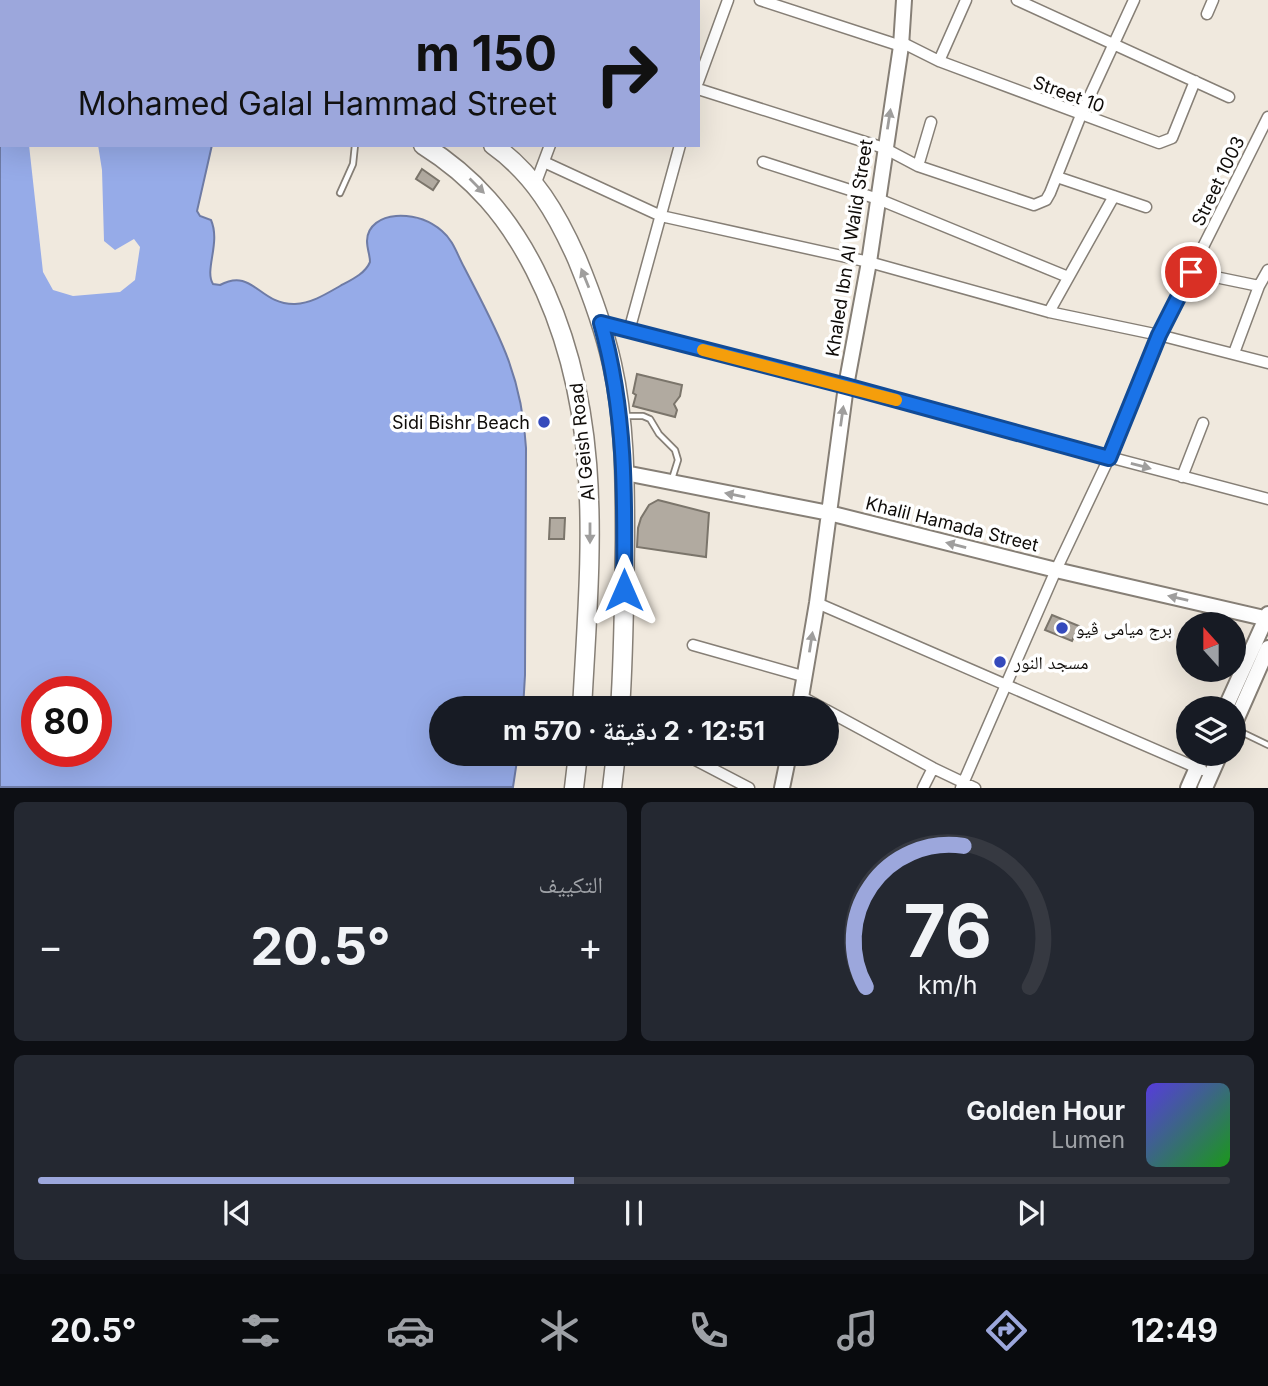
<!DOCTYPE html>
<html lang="ar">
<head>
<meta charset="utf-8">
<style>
  :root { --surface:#171b24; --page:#242831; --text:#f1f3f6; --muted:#9ea1a6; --line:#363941; --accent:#9ca7dc }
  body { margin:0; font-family:Inter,"Noto Naskh Arabic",sans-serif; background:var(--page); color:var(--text); direction:rtl; height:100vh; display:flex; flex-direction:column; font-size:26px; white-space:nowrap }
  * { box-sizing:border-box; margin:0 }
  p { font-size:23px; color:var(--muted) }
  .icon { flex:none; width:38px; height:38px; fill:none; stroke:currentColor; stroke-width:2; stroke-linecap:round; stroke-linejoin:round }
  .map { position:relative; height:788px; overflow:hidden; direction:ltr }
  .sheet { display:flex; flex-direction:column; gap:14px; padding:14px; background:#0d0f14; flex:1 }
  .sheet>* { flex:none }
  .guide { position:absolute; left:0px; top:0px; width:700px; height:147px; box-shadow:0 7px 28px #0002; direction:rtl; background:#9ca7dc; color:#111; overflow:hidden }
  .needle { width:46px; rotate:339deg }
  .tools { position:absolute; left:1176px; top:612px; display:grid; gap:14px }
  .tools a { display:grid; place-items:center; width:70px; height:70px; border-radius:50%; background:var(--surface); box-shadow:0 7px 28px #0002; font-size:35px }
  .speed { position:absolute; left:21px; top:676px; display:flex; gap:14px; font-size:35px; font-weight:700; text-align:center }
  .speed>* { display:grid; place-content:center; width:91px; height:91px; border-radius:50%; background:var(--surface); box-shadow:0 7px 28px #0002; line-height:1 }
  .speed .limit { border:10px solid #d22; background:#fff; color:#111 }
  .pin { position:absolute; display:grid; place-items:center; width:60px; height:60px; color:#fff; margin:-30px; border:4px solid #fff; border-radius:50%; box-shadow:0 2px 7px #0007 }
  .me { position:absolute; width:77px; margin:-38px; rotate:0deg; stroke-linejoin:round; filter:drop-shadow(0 0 5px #0008) }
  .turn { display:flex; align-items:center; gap:24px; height:147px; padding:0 28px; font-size:32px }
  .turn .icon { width:91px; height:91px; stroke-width:2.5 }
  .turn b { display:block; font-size:49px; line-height:60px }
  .big { font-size:52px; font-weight:700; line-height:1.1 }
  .sheet .card { flex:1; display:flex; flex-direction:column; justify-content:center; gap:10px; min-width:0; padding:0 24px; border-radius:10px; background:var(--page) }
  .sheet .dial { align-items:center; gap:0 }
  .dial svg { height:182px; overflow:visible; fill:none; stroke:var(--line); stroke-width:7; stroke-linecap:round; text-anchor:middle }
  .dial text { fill:var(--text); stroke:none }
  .song { display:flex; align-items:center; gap:21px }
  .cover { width:84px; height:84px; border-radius:10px; background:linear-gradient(135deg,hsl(250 70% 55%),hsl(120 70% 35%)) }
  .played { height:7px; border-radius:4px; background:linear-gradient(90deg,var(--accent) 45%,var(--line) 45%) }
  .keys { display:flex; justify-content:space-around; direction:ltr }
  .heat { display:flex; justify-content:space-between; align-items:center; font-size:38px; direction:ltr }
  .sheet .tiles { flex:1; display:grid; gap:14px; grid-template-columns:1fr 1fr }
  .card:last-child { grid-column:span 2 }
  .trip { position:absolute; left:429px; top:696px; width:410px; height:70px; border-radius:35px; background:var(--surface); box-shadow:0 7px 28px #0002; font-weight:700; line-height:70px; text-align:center; direction:rtl }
  .tab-bar { display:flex; height:112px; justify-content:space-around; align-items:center; background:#090b0e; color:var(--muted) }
  .tab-bar .icon { width:49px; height:49px }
  .tab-bar .current { color:var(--accent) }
  .tab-bar b { font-size:32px; color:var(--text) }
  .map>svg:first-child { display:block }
  .water { fill:#96abe8; stroke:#6e7ba5; stroke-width:2; fill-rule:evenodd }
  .pier { fill:#f0e9de }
  .building { fill:#b1aaa0; stroke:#7b756b; stroke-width:2 }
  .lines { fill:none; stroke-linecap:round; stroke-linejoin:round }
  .lane-casing { stroke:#867f76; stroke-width:8 }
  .street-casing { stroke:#867f76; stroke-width:13 }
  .secondary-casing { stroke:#867f76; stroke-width:18 }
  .highway-casing { stroke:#867f76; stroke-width:21 }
  .lane { stroke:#fff; stroke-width:4.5 }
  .street { stroke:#fff; stroke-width:10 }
  .secondary { stroke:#fff; stroke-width:14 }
  .highway { stroke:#fff; stroke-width:18 }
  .oneway { fill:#9f9e9d }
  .route-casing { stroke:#114b97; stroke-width:18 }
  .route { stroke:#1a73e8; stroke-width:12 }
  .slow { stroke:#f59e0b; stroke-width:12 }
  .poi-dot { fill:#354abc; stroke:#fff; stroke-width:2.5 }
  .labels { text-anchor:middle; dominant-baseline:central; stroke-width:7; stroke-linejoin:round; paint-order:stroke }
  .street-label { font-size:18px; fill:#0f0c09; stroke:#fff }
  .poi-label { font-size:18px; fill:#0f0c09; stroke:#fff; text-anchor:start }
</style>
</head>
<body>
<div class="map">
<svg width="1268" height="788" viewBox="0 0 1268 788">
  <rect width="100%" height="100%" fill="#f0e9de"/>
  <path class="water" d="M0 0H206L2 2V145H212L197 211 200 216 211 220C221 243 204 270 213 284L220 285C253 267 259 305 295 304 312 303 326 294 340 286 351 280 365 274 370 262 370 255 367 249 367 241 367 225 382 217 396 216 412 215 429 220 442 231 453 240 457 254 464 267 497 331 522 373 526 448L525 675 523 709H441V754H518L513 787H0ZM37 691H96V751H37Z"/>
  <path class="pier" d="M29 145H98L102 170 104 241 115 250 134 239 140 247 135 280 120 292 73 296 53 290 43 272Z"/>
  <path class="building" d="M422 169 439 181 433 190 416 179Z
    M637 374 682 385 680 396 674 404 677 410 675 417 633 406 636 395 633 393Z
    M658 500 709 513 706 557 637 547 638 528 641 518 649 505Z
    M550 518H565L564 539H549Z
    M1052 615 1079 626 1072 641 1045 630Z"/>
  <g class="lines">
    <defs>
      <path id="lane" d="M340 193 353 164 355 145
        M626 416H643L650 419 659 434 675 450 678 460 672 479
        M1235 729 1268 745"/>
      <path id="street" d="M481 0 486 2
        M760 0 901 46
        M1017 0 1229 97
        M599 2 600 0
        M1207 14 1213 0
        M901 42 939 61 1159 143 1172 138 1195 81
        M939 61 966 0
        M698 82 728 0
        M698 89 884 148 918 166 1034 205 1046 200 1050 193 1081 115 1134 0
        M544 162 661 216 869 262 1049 312 1159 335 1268 363
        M763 162 878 199 1068 277
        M918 166 931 122
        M1057 177 1146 207
        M535 185 550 145
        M1191 272 1259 286
        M1049 312 1114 196
        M601 323 1268 499
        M629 331 680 145
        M1234 353 1259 286 1268 270
        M1182 477 1203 423
        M817 603 1202 770
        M693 645 806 677
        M802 697 824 709
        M826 710 933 768 975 788
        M684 754 749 788
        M923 788 933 768
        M961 788 1056 570 1109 458 1159 335 1268 117"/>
      <path id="secondary" d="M625 473 829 513 1056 570 1268 619
        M799 709 817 603 846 386 869 262 901 46 904 0
        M1225 709 1268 614
        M1234 725 1268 648
        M782 788 789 754
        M1188 788 1203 754
        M1205 788 1220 754"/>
      <path id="highway" d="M332 0 333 2
        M370 0V2
        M423 145C474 177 508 217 535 270 607 411 590 557 582 709
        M493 145C534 174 557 214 577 259 591 293 604 328 612 364 625 422 625 480 625 539 624 596 624 652 620 709
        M574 788 578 754
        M612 788 616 754"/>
    </defs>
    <use href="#lane" class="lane-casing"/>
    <use href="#street" class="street-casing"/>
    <use href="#secondary" class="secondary-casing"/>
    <use href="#highway" class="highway-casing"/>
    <use href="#lane" class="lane"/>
    <use href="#street" class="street"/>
    <use href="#secondary" class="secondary"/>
    <use href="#highway" class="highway"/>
  </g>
  <defs><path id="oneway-solid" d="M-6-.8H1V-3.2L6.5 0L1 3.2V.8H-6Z" transform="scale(1.75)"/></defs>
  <g class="oneway">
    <use href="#oneway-solid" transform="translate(889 119) rotate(-81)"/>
    <use href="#oneway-solid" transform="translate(477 186) rotate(45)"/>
    <use href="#oneway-solid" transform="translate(585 278) rotate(-112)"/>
    <use href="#oneway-solid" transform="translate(842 416) rotate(-82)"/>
    <use href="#oneway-solid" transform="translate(1141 466) rotate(15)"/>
    <use href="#oneway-solid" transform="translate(735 495) rotate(-169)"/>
    <use href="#oneway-solid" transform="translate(590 533) rotate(90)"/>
    <use href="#oneway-solid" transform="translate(956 545) rotate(-166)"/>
    <use href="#oneway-solid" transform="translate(1178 598) rotate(-167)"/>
    <use href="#oneway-solid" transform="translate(811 642) rotate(-81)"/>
  </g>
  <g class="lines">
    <defs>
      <path id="route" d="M624 590C625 499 626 411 601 323L846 386 1109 458 1159 335 1191 272"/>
    </defs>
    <use href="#route" class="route-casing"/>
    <use href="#route" class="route"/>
    <path class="slow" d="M703 350 896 400"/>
  </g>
  <g class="poi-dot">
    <circle cx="544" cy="422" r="7"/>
    <circle cx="1062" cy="628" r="7"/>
    <circle cx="1000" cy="662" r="7"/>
  </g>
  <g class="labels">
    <g class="street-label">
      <text transform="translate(1069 94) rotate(20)">Street 10</text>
      <text transform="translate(1218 181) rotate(-64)">Street 1003</text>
      <text transform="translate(849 248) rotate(-81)">Khaled Ibn Al Walid Street</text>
      <text transform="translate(582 442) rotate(-96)">Al Geish Road</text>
      <text transform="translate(952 524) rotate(14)">Khalil Hamada Street</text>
    </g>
    <g class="poi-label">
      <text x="530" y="422" text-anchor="end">Sidi Bishr Beach</text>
      <text x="1076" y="628">برج ميامى ڤيو</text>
      <text x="1014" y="662">مسجد النور</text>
    </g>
  </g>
</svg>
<div class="tools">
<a><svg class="needle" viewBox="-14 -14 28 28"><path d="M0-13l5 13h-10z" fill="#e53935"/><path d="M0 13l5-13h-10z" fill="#9ea1a6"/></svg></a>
<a><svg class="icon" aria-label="layers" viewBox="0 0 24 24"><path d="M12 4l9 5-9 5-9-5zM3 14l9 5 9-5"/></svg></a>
</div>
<div class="speed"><div class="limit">80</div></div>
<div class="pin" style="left:1191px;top:272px;background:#d93025"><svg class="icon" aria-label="arrive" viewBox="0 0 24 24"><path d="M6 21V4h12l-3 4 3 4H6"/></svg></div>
<svg class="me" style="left:624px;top:590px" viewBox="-20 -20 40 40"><path d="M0-17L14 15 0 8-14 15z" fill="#1a73e8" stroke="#fff" stroke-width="4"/></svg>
<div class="trip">12:51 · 2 دقيقة · 570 m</div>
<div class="guide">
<div class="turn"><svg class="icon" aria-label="right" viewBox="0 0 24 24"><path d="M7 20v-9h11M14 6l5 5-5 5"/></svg><div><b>150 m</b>Mohamed Galal Hammad Street</div></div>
</div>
</div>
<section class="sheet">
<div class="tiles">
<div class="card dial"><svg viewBox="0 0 100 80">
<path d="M14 69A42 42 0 1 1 86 69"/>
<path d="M14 69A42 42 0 0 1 57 7" stroke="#9ca7dc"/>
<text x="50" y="56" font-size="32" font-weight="700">76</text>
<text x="50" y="72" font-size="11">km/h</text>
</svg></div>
<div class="card"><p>التكييف</p>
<div class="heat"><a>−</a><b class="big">20.5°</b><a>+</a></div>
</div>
<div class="card">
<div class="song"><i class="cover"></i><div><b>Golden Hour</b><p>Lumen</p></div></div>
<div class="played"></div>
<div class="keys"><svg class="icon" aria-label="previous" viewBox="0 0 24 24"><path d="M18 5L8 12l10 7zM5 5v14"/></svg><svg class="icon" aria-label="pause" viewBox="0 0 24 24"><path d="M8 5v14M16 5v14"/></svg><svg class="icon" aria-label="next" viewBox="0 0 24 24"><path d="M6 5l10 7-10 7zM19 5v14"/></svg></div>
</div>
</div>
</section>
<nav class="tab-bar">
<b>12:49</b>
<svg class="icon current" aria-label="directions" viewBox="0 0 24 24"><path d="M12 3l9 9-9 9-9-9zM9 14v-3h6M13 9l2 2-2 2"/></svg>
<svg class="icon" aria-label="music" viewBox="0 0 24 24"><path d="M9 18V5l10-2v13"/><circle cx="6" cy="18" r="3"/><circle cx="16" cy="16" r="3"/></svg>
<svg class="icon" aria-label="phone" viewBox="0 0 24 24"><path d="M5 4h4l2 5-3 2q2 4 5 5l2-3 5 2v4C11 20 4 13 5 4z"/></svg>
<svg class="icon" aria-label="climate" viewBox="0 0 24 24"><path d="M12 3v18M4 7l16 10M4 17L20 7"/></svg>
<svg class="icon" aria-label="car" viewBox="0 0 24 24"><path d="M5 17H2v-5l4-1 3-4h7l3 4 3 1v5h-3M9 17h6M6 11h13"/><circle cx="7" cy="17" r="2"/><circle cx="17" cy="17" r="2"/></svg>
<svg class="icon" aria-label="filters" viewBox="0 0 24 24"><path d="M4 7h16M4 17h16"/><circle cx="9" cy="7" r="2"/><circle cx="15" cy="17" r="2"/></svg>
<b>20.5°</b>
</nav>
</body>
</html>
